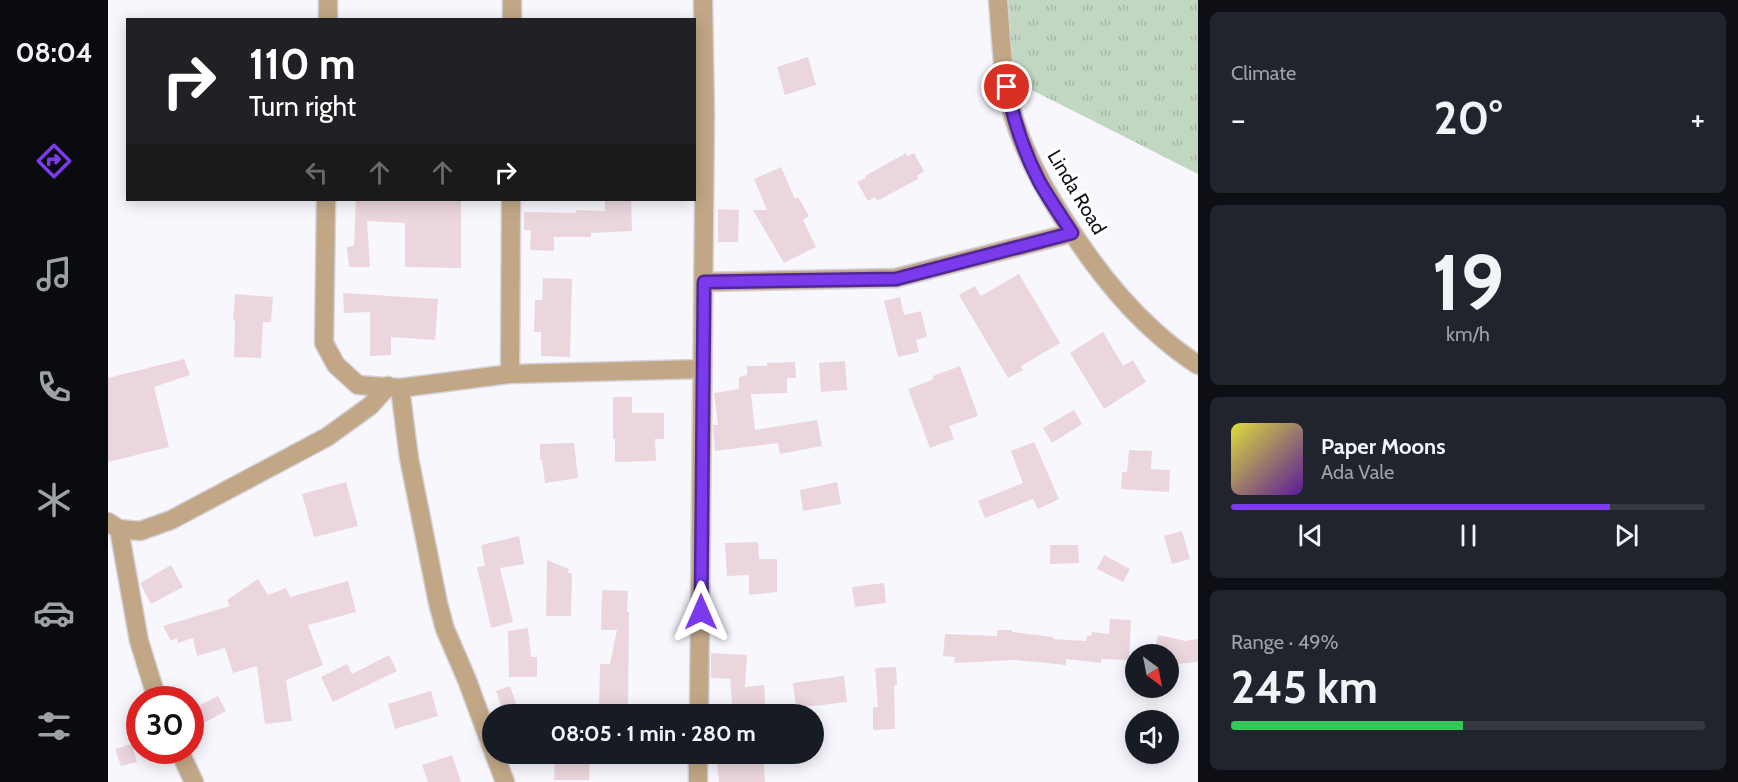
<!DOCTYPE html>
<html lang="en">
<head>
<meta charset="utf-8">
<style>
  :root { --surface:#171b24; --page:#20242c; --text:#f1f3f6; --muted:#9ea1a6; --line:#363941; --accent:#7c3aed }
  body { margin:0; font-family:Cabin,sans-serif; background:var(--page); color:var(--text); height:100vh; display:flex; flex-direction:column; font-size:22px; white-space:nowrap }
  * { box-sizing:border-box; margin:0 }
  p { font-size:20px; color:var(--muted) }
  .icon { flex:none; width:33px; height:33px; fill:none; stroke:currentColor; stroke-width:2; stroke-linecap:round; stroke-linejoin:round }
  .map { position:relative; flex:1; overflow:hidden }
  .side { display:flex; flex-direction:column; gap:12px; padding:12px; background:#0d0f14; width:540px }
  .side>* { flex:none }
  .guide { position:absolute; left:18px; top:18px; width:570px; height:183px; border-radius:0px; box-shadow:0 3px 15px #0003; background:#202124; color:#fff; overflow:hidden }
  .needle { width:39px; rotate:148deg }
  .buttons { position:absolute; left:1017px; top:644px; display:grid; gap:12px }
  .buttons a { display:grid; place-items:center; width:54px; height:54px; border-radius:50%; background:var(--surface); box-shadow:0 3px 15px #0003; font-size:30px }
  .speed { position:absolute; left:18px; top:686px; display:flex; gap:12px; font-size:30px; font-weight:700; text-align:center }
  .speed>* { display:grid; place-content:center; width:78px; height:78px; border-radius:50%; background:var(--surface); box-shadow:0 3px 15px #0003; line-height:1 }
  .speed .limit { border:9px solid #d22; background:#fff; color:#111 }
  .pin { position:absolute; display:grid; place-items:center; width:51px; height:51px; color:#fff; margin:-26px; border:3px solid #fff; border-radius:50%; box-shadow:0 2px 6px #0007 }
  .me { position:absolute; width:66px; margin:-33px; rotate:0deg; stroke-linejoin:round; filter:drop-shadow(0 0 4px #0008) }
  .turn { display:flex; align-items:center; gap:21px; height:126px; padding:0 24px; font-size:27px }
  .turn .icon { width:78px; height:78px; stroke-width:2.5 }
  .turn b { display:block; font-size:42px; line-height:51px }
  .lanes { display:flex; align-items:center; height:57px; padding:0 24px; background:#0003; justify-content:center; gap:30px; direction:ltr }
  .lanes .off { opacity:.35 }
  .big { font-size:45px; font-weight:700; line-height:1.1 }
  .side .tile { flex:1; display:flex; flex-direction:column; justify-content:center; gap:9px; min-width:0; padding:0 21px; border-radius:9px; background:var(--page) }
  .side .dial { align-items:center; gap:0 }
  .dial b { font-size:78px; line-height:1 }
  .song { display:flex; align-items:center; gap:18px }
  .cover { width:72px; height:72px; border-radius:9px; background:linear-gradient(135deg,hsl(60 70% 55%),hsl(270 70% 35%)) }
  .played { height:6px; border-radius:3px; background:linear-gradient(90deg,var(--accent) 80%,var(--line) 80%) }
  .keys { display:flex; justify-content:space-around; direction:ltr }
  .heat { display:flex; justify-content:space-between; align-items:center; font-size:33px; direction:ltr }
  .charge { height:9px; border-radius:4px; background:linear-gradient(90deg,#34c759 49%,var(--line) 0) }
  .trip { position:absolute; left:374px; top:704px; width:342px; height:60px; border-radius:30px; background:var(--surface); box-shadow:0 3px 15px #0003; font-weight:700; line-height:60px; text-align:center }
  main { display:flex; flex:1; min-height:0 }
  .dock { display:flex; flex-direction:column; width:108px; justify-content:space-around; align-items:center; background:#090b0e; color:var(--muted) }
  .dock .icon { width:42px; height:42px }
  .dock .active { color:var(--accent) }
  .dock b { font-size:27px; color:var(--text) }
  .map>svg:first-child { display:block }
  .grass { fill:url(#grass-tufts) }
  .building { fill:#ebd6de }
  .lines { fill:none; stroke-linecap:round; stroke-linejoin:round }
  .minor-casing { stroke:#d5d3da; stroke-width:21 }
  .minor { stroke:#c1a786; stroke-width:18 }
  .route-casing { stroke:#51269a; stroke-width:15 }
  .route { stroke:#7c3aed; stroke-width:10 }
  .labels { text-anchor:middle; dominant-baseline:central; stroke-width:6; stroke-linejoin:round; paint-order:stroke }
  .street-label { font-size:20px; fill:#16141a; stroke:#fff }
</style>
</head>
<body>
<main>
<nav class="dock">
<b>08:04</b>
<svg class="icon active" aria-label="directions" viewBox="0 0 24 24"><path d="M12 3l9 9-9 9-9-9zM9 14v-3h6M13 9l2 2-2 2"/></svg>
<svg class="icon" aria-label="music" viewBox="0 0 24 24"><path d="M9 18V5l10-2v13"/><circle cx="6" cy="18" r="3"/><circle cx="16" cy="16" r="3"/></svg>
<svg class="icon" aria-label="phone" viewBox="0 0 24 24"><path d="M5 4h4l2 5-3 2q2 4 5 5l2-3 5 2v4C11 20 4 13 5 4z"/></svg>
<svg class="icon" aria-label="climate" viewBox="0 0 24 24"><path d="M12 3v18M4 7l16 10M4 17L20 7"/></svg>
<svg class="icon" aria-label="car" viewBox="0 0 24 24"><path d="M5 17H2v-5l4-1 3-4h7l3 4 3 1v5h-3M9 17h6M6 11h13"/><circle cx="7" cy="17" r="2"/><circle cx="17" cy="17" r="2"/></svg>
<svg class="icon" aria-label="filters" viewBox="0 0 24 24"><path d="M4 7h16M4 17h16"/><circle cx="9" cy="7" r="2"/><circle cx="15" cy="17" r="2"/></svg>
</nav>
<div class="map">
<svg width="1090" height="782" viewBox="0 0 1090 782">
  <defs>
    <pattern id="grass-tufts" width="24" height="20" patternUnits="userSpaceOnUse" patternTransform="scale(1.5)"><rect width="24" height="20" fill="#c2d7c1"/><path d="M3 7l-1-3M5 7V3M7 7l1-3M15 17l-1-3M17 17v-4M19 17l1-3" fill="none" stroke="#a6b8a5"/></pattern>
  </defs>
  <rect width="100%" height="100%" fill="#f9f7fe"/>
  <path class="grass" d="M890 0H1090V174L908 82Z"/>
  <path class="building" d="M700 57 708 85 677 95 669 67Z
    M798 153 799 156 806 153 816 171 809 176 810 179 769 201 767 197 760 201 749 182 758 178 757 176Z
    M673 167 687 199 690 197 701 216 695 220 708 247 676 263 645 210H659L646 179Z
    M248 200H353V268L297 267V223L259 221 262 267H241L239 247 246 246Z
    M497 200H523L524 231 483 233V237H446V251L422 250 423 230H416V212L468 213V210L497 211Z
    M610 209 631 210 630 242H610Z
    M911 274 952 343 913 366 915 370 900 378 851 295 867 286 873 296Z
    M435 278 464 279 462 357 433 356V332H426L427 300H434Z
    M235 293 330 299 327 340 283 337V355L262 356V312L236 313Z
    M127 294 165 297 163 322H155L153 358 126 357 127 320H125Z
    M792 297 796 315 813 311 819 337 808 340 811 352 790 357 776 301Z
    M995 332 1015 366 1025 360 1038 382 996 409 962 353Z
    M76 359 82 375 46 387 61 447 0 462V378Z
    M737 361 739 390 713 392 711 363Z
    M687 362 688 378H679V393L643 394 647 430 709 420 714 446 672 454 670 443 607 451 605 425H610L606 393 631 389V377L639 375V366H659V363Z
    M852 366 870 416 841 426 846 439 822 448 800 389 826 379 825 376Z
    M505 397H524V413H556V439H547L548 461 507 462V439H505Z
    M966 410 974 424 944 443 935 428Z
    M926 442 951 499 930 509 925 499 877 518 870 501 915 483 903 451Z
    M466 443 470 478 437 483 434 460H432V444Z
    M1021 450 1044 451 1043 469 1062 470 1061 492 1013 489 1014 472H1019Z
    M238 482 250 526 206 537 194 494Z
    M729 482 733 504 695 511 692 490Z
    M1074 531 1082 559 1064 564 1056 536Z
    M411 536 416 564 392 568 405 622 383 628 369 567 377 566 373 545Z
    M650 542 651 559H669V592L641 595V575L619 576 617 543Z
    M942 545H970L971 563 942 564Z
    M996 555 1022 569 1015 582 989 569Z
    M439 560 461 569 460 573H464L463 616H438Z
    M63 565 75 587 43 604 32 583Z
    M150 579 160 595 178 588 182 597 240 581 248 612 200 625 215 665 178 680 184 721 157 724 149 666 125 673 117 648 89 656 85 638 70 643 69 638 63 641 55 626 122 606 119 600Z
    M776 583 778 603 747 607 744 587Z
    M494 590 520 591 519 612H521L520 708H491L492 664H502L509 630H493Z
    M1002 619 1023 620 1021 660 993 659V663L958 659V665L907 660 846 663 847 657 835 656 837 634 889 636V630H904V632L946 637 945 639 978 641 979 636H983L984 632 1001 634Z
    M420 628 423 657H429V677H401L400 631Z
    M1050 635 1077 641 1090 639V662L1060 665V654H1046Z
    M603 653 639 655 637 687 656 685 658 714H625L622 679 603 678Z
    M281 655 289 671 225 702 213 677 239 664 244 674Z
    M788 667 789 685H786L787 729 765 730V707H770L767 668Z
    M736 676 739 702 688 708 685 683Z
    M402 686 412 714H396L388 691Z
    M323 691 330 716 287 729 280 704Z
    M110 696 118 711 92 725 84 709Z
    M24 744 29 762 13 766 7 749Z
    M608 753H627L628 757 655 755 657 782H611Z
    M344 755 353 782H320L314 765Z
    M447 757H482L481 780H446Z"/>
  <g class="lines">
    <defs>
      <path id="minor" d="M890 0C893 36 894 73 903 108 913 147 932 182 953 215 989 273 1032 327 1090 365
        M220 20V0
        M404 20V0
        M218 200 216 343 228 365 250 385 292 388 402 374 594 369
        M596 282 788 278 964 233
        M402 374 403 200
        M292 388 301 458 330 603 337 629 359 680 384 748
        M0 522 11 529 31 641 49 699
        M11 529 32 531 63 520 219 437 262 406 280 386
        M591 714 597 113 595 0
        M71 750 86 782
        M386 753 397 782
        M590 782V753"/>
    </defs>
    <use href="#minor" class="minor-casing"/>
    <use href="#minor" class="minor"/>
  </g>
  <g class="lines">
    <defs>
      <path id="route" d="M593 612 596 282 788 279 964 233C953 216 941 199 931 181 916 152 905 118 899 87"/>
    </defs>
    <use href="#route" class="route-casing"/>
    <use href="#route" class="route"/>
  </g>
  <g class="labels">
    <g class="street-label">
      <text transform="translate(969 192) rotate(59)">Linda Road</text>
    </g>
  </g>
</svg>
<div class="buttons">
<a><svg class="needle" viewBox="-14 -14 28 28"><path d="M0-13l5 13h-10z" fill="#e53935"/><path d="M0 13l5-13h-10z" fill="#9ea1a6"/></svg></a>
<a><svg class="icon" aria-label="sound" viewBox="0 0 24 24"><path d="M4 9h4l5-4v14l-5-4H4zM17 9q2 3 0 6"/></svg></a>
</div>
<div class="speed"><div class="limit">30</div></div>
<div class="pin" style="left:899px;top:87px;background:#d93025"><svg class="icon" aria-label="arrive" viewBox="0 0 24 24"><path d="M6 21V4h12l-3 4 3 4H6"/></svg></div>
<svg class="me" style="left:593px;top:612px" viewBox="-20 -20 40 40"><path d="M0-17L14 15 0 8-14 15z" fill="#7c3aed" stroke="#fff" stroke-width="4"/></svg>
<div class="trip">08:05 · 1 min · 280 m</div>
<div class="guide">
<div class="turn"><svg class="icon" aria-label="right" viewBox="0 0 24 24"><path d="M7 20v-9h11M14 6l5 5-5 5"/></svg><div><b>110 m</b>Turn right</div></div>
<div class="lanes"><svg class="icon off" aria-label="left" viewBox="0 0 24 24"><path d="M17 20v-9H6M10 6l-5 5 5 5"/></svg><svg class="icon off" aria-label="ahead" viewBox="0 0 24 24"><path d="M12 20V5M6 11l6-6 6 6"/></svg><svg class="icon off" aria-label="ahead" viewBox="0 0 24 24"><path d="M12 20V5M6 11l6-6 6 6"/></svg><svg class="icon" aria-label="right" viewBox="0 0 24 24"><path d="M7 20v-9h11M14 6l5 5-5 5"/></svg></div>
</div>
</div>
<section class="side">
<div class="tile"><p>Climate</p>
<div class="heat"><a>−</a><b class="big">20°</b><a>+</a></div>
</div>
<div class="tile dial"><b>19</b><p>km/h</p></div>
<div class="tile">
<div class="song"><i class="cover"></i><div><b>Paper Moons</b><p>Ada Vale</p></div></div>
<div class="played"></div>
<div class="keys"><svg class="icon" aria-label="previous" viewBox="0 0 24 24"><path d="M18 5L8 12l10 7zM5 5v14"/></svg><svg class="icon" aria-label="pause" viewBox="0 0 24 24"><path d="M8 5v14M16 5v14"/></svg><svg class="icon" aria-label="next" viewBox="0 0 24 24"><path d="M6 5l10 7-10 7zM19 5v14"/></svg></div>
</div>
<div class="tile"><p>Range · 49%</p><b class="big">245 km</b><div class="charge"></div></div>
</section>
</main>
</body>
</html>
